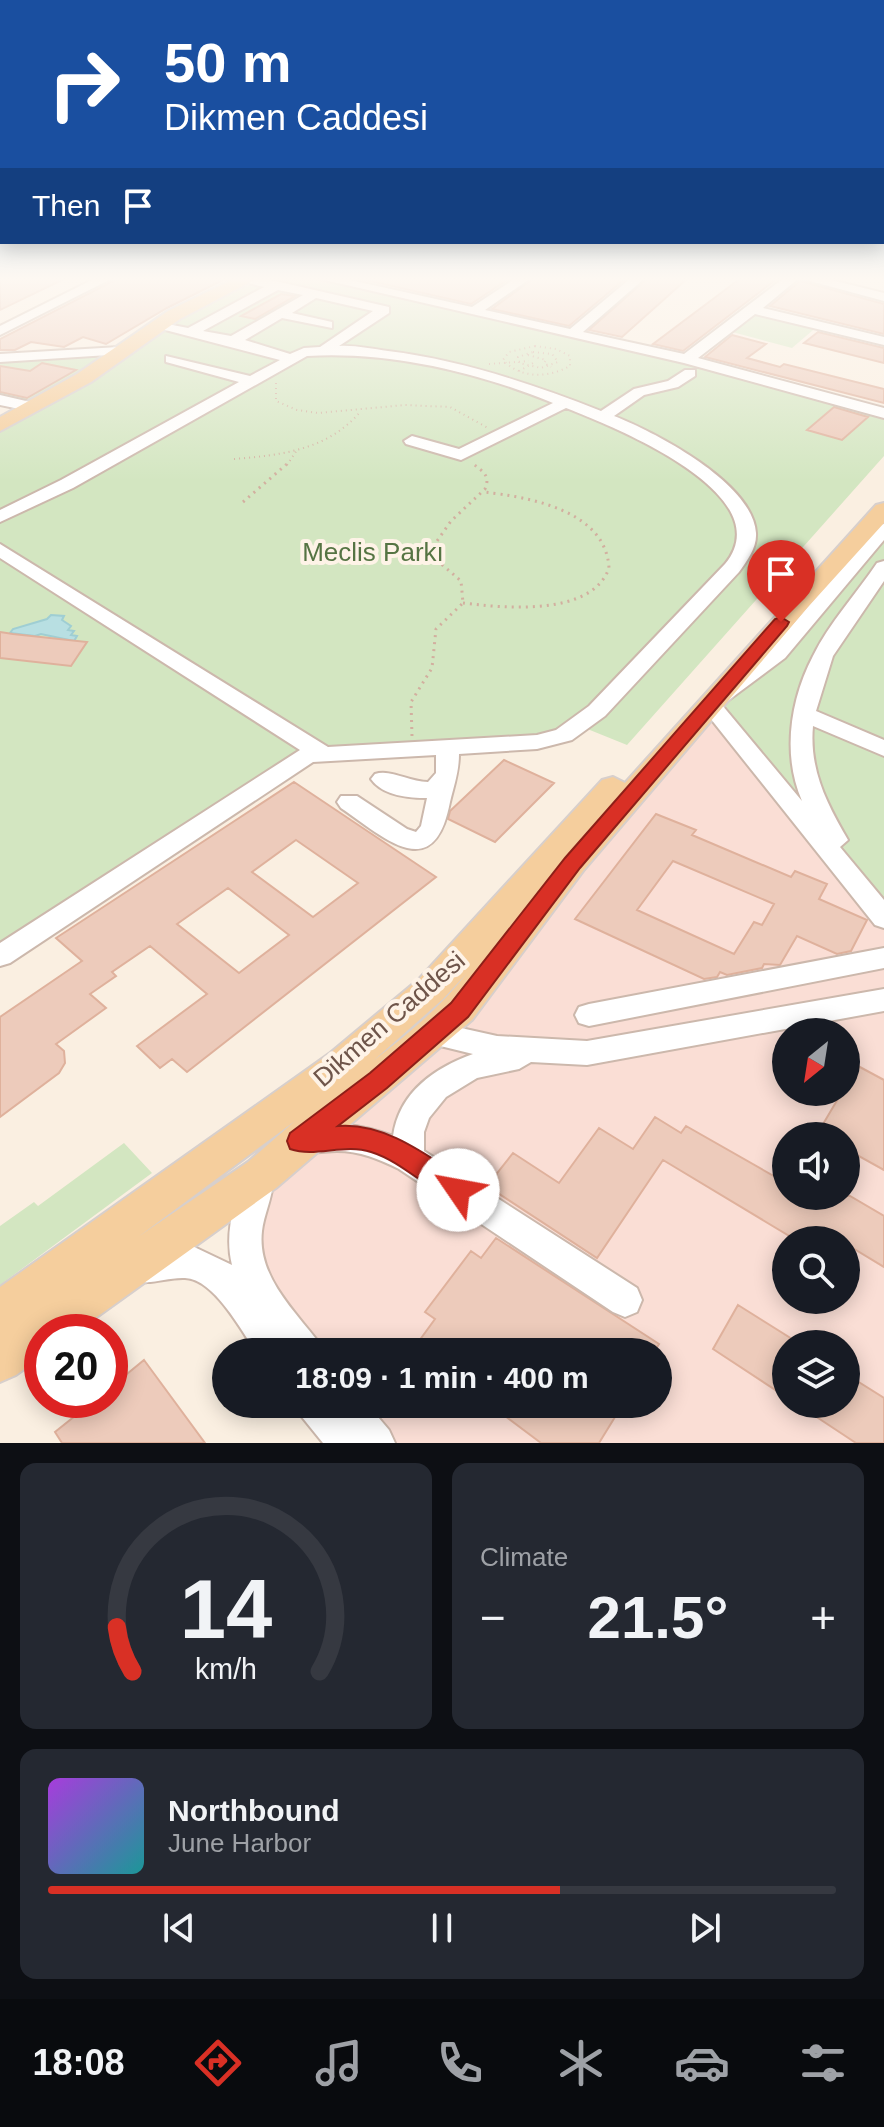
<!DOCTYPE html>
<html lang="en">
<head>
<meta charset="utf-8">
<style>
  :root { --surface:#171b24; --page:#242831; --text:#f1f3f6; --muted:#9ea1a6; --line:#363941; --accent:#d93025 }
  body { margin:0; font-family:Arial,sans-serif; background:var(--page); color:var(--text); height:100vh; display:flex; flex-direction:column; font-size:30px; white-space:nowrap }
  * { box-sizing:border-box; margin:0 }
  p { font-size:26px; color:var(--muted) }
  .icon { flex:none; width:44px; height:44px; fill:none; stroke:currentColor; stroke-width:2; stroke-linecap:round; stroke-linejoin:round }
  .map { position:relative; height:1443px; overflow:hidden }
  .sheet { display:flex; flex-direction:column; gap:20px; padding:20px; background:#0d0f14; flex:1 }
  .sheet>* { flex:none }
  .top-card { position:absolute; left:0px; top:0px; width:884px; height:244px; box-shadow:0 4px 20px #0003; background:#1a4fa0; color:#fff; overflow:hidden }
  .needle { width:52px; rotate:210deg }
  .buttons { position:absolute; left:772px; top:1018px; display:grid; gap:16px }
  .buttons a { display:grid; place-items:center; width:88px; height:88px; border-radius:50%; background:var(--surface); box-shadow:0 4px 20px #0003; font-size:40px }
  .speed { position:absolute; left:24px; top:1314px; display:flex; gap:16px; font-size:40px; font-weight:700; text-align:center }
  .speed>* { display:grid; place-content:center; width:104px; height:104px; border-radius:50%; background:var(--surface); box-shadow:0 4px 20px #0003; line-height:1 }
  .speed .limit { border:12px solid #d22; background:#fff; color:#111 }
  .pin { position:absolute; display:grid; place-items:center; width:68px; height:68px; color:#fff; margin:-82px -34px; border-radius:50% 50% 50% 0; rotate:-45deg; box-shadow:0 0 8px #0007 }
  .pin .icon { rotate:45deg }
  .me { position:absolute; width:88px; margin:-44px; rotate:303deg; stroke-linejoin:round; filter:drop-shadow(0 0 6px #0008) }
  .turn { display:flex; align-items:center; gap:28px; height:168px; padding:0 32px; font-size:36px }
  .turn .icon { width:104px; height:104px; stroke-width:2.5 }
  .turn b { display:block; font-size:56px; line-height:68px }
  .then { display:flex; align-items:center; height:76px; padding:0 32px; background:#0003; gap:16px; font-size:30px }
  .big { font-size:60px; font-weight:600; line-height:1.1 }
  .sheet .card { flex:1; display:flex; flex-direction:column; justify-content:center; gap:12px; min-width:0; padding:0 28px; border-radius:16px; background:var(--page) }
  .sheet .dial { align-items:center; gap:0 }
  .dial svg { height:208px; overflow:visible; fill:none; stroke:var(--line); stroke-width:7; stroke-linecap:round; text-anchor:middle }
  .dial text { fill:var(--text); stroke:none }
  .song { display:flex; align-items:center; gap:24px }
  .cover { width:96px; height:96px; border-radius:12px; background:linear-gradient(135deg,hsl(280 70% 55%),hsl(180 70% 35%)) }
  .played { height:8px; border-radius:4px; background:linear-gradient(90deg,var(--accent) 65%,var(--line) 65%) }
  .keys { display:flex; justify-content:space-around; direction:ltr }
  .heat { display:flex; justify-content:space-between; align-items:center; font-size:44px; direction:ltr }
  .sheet .tiles { flex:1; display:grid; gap:20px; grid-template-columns:1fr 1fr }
  .card:last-child { grid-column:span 2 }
  .trip { position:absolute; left:212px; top:1338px; width:460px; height:80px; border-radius:40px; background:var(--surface); box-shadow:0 4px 20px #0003; font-weight:600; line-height:80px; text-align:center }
  .menu { display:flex; height:128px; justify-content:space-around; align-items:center; background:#090b0e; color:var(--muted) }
  .menu .icon { width:56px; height:56px }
  .menu .on { color:var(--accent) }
  .menu b { font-size:36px; color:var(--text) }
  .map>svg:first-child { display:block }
  .commercial { fill:#faded5; fill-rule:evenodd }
  .green { fill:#d3e6c1 }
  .water { fill:#b8dfe2; stroke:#9fced3; stroke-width:2 }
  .building { fill:#edcbbb; stroke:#dfb19c; stroke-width:2; fill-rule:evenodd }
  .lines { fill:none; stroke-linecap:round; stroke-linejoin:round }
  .minor-casing { stroke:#ccb8ac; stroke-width:4 }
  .major-casing { stroke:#d7cfcc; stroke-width:4 }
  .path-far1 { stroke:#d2af9f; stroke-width:2; stroke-dasharray:1 4; stroke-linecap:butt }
  .path { stroke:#d2af9f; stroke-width:3; stroke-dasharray:2 5; stroke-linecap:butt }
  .minor { fill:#fff; fill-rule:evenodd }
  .major { fill:#f5ce9d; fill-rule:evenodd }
  .route { fill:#d93025; stroke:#8d1f18; stroke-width:2 }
  .labels { text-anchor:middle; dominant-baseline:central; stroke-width:8; stroke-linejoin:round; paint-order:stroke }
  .park-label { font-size:26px; fill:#557443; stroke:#fef3e7 }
  .street-label { font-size:26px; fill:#6f554a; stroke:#fef3e7 }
</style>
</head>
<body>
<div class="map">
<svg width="884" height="1443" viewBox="0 0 884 1443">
  <rect width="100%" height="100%" fill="#faefe1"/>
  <path class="commercial" d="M710 704 884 918V1443H376L343 1404H658V1352H303L249 1277 251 1201 378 1081ZM786 1032H846V1092H786ZM786 1136H846V1196H786ZM786 1240H846V1300H786ZM786 1344H846V1404H786Z"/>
  <path class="green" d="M257 278H311L701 366 884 417V456L627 745 580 726 564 735 320 752 0 956V431L96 377 172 322Z
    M752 309 819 325 792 348 725 330Z
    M119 351 34 407 0 400V358Z
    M884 529V898L710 704Z
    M124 1143 152 1173 0 1285V1226L34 1202 38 1206Z"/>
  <path class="water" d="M51 615 64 616 62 620 71 626 68 630 74 631 71 635 77 636 74 641 41 634 35 636 10 633 13 629 47 619Z"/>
  <path class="building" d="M0 278H66L0 310Z
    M119 278H227L167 308 106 344 83 337 64 347 31 342 15 350H0V339Z
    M357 278H510L471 304Z
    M534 278H626L569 326 492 309Z
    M648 278H688L622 337 589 330Z
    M741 278H778L683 351 653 344Z
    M800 281 884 304V334L770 306Z
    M281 294 295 296 255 319 241 316Z
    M818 332 884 348V363L804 343Z
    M732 335 766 344 747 358 780 367 784 364 884 389V403L705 357Z
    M42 363 76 370 27 398 0 392V366L30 371Z
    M834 407 868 417 842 440 807 430Z
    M0 632 13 634 87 642 71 666 0 658Z
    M504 760 554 783 495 842 448 819 450 811Z
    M294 782 436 877 187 1072 172 1059 160 1068 137 1046 207 994 150 946 112 972 116 976 90 994 106 1008 56 1044 64 1051 65 1063 59 1073 0 1117V1017L82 961 56 938ZM296 840 358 883 313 917 252 872ZM228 888 289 935 239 973 177 924Z
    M656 814 696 830 692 835 791 877 795 871 827 884 819 899 867 920 851 951 837 954 797 936 780 965 764 964 762 968 727 975 720 972 717 977 704 979 575 919ZM673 861 774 904 762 925 754 922 734 954 637 910Z
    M858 1066 884 1080V1170L846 1149V1136H816L842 1092H846V1086Z
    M655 1117 681 1133 686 1126 786 1183V1196H850L884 1216V1267L846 1244V1240H838L818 1228 812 1240H796L663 1160 597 1258 487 1186 513 1153 559 1183 599 1128 633 1149Z
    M496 1238 659 1344 654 1352H411L435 1319 425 1312 471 1251 481 1258Z
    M738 1305 800 1344H786V1397L713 1349Z
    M144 1360 205 1443H62L55 1432 95 1400H110V1388Z
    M846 1374 884 1398V1443H856L797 1404H846Z
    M489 1404H623L599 1443H541Z"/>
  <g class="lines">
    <defs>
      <path id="minor" d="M96 278H113L0 335V326Z
        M242 278H262L389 307V313L339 346C355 345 372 349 388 351 461 360 533 384 601 411L634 389 668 381 685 370H695V376L678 387 644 395 614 416C655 432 753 483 756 533 757 548 747 561 739 572L605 716 572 740 537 749 459 754C459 772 454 785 450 802 434 886 385 838 341 808L337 802 341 796H357L407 829 416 832 421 826 427 798C409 798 383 796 371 779L375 774C391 769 409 782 428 782L436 773V755L313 762 10 963 0 966V943L300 750 0 558V544L328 747 537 735 556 730 589 706 725 564C783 494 612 426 566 408L461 460 406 444 404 441 412 436 459 449 553 403C477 372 389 351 307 356L73 488 0 522V510L61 480 239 382 166 362V356L250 376 280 360 150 326 157 322 188 328 264 287 244 282ZM278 290 303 295 231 336 203 331ZM316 298 373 311 320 347 304 348 290 354 245 340 282 318 332 328V322L292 313Z
        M316 278H341L472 307 516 278H531L485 310 570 329 631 278H645L583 332 684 354 784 278H799L763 308 884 337V345L755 314 698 358 884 408V418L684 363Z
        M799 278H823L884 293V301Z
        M119 347 126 351 124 354 0 362V354Z
        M0 395 39 404 42 407 34 412 0 405Z
        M884 524V540L785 658 722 705 802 801C782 755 790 700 813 656 829 623 857 593 877 563L884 561V581L833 656 816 711 884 740V756L813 726C809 770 827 804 848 840L840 847 884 900V928L875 925 699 704 771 650 878 525Z
        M884 948V968L589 1026 579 1023 575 1015 579 1007 589 1004Z
        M884 989V1011L587 1065 531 1062 519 1069 477 1078 446 1097 429 1118 424 1132V1151L637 1288 642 1300 637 1312 625 1317 613 1312 399 1169C379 1159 360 1151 337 1151 323 1151 312 1155 298 1150L294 1140 298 1130C330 1119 362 1125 393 1136 399 1093 434 1068 473 1054L424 1042 420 1034 424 1026 434 1022 497 1036 587 1041Z
        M259 1167 270 1171C278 1188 264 1211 262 1231 257 1274 291 1307 316 1339L321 1352H256C241 1330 214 1279 185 1278 165 1277 150 1287 130 1279L125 1268 130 1257 190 1245 232 1265C224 1233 234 1200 248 1171Z
        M297 1404H367L389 1430 395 1443H323L302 1417Z"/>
      <path id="major" d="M236 278H258L180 319 91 382 0 431V417L77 374 168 311Z
        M884 503V523L808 607 583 871 472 1020 276 1188 76 1332H42V1356L16 1375 0 1382V1287L329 1054 419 979 602 780 613 777 625 783 876 505ZM467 973C440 1008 408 1034 373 1061L443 999ZM295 1121 248 1162 138 1237Z"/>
    </defs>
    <use href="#minor" class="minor-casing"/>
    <use href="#major" class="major-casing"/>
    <path class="path-far1" d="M535 346 556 349 570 356V366C548 378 521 379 503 360L509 352Z
      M533 352 552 354 558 362 541 368 519 363 518 357Z
      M528 355 546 360 544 363 551 367
      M489 364 529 361
      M519 371 533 363
      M276 383V401L297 410 318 413 405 405 450 407 488 428
      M234 459C282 455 328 450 361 411
      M287 465 297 450"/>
    <path class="path" d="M243 502 288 463
      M321 545 379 556 435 553
      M463 603C503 608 592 617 609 568 606 510 528 497 484 492
      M412 736 411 702 432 668 436 629 463 603 461 581 439 562 435 551 437 541 451 521 485 489C491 475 482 471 472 463"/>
    <use href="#minor" class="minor"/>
    <use href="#major" class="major"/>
  </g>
  <linearGradient id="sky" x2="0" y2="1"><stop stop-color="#95c5e6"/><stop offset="0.58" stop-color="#fdf8f2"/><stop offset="1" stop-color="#fdf8f2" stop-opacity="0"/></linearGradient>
  <rect width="884" height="481" fill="url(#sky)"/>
  <path class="route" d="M781 617 789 622 787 626 580 868 468 1017 387 1088 338 1126C386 1122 429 1157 467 1181L471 1190 467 1199 458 1202C427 1190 403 1162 371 1152 344 1143 316 1158 290 1149L287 1141 290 1133 370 1073 451 1003 565 858 775 619Z"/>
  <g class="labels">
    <g class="park-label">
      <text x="373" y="552">Meclis Parkı</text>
    </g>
    <g class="street-label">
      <text transform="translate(389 1019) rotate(-41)">Dikmen Caddesi</text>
    </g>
  </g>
</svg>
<div class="buttons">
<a><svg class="needle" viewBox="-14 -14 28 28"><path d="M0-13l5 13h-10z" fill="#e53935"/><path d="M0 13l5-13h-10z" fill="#9ea1a6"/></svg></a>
<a><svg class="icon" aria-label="sound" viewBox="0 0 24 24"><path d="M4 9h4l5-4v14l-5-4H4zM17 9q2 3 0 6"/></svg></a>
<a><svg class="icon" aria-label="search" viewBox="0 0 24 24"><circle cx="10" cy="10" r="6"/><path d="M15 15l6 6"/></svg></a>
<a><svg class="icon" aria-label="layers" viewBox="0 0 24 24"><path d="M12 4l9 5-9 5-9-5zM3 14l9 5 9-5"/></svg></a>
</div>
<div class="speed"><div class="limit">20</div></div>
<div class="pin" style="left:781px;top:622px;background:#d93025"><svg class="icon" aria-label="arrive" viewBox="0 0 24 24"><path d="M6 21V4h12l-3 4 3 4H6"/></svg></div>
<svg class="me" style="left:458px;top:1190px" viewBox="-20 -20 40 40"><circle r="19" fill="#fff"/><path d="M0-13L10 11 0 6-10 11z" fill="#d93025"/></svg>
<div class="trip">18:09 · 1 min · 400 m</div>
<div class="top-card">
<div class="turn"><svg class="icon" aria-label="right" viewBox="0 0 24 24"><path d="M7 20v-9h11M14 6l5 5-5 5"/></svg><div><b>50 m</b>Dikmen Caddesi</div></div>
<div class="then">Then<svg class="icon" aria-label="arrive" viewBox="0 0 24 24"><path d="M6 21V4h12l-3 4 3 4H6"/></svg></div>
</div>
</div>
<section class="sheet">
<div class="tiles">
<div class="card dial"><svg viewBox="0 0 100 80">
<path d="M14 69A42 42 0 1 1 86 69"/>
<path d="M14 69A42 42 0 0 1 8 52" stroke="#d93025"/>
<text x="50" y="56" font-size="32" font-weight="700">14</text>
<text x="50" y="72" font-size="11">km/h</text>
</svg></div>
<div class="card"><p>Climate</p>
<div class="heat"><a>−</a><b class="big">21.5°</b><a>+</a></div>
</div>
<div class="card">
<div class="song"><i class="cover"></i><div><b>Northbound</b><p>June Harbor</p></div></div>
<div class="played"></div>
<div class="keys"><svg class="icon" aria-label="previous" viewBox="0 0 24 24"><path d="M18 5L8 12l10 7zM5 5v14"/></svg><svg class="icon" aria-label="pause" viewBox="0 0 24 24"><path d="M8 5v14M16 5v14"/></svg><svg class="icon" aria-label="next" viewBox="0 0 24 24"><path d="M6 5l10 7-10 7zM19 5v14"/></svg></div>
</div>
</div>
</section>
<nav class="menu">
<b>18:08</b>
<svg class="icon on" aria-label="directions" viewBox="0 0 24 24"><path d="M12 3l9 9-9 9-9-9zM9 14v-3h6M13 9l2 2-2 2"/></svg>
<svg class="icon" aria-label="music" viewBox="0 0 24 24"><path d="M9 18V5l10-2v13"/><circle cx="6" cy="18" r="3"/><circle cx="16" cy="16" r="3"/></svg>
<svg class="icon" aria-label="phone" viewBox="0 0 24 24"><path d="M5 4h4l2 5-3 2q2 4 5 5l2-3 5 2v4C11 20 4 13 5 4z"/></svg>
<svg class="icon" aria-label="climate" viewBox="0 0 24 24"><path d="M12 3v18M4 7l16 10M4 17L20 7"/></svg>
<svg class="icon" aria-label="car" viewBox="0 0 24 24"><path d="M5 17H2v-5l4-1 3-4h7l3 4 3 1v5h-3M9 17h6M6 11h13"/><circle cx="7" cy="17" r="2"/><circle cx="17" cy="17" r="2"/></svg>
<svg class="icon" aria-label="filters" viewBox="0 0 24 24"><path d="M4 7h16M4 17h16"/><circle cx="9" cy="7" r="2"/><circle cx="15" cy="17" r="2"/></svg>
</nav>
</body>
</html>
